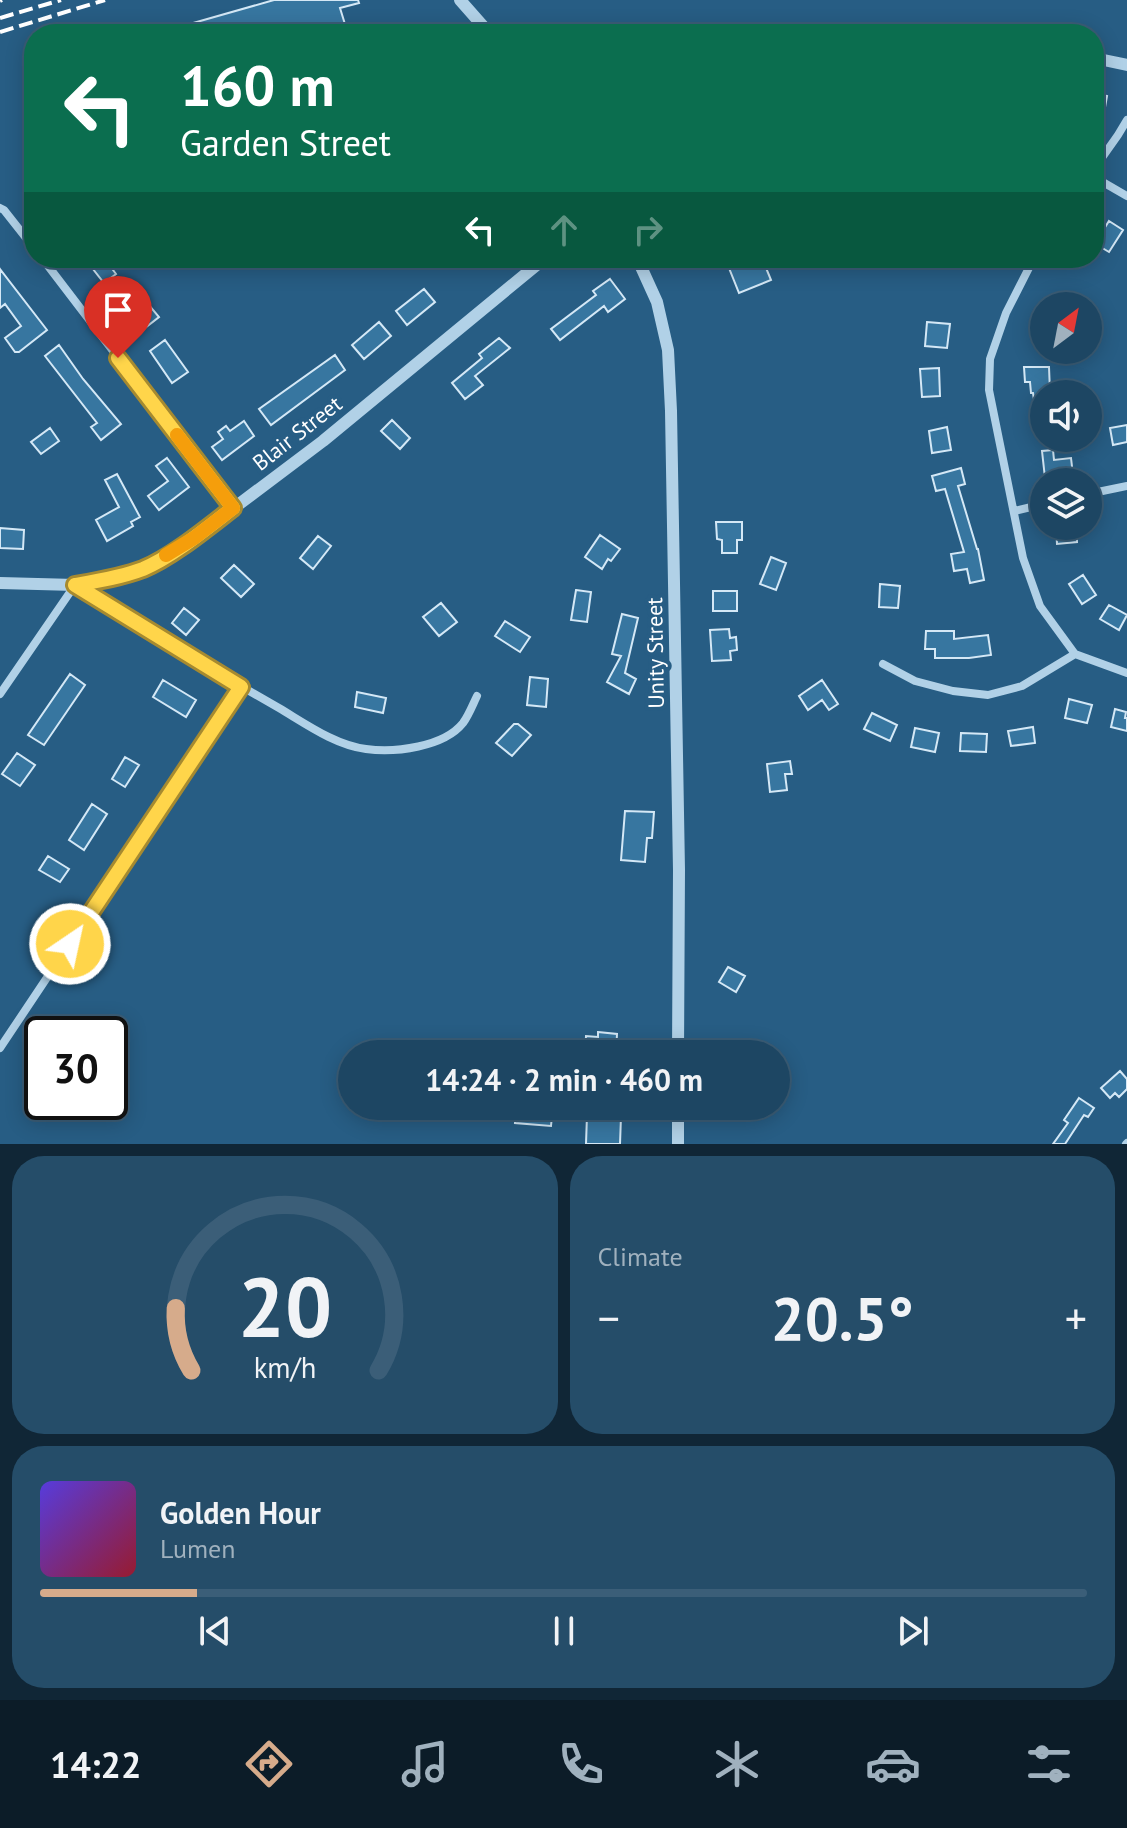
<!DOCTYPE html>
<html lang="en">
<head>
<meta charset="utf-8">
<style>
  :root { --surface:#1d4663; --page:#254d69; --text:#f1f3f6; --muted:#a0b1be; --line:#3b5e78; --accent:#d6ab8b }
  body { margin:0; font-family:"PT Sans",sans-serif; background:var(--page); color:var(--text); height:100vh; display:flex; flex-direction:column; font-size:30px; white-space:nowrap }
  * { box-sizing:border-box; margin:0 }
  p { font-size:26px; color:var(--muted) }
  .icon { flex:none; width:44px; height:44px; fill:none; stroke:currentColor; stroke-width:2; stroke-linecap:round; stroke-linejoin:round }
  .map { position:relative; height:1144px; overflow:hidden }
  .sheet { display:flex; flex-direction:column; gap:12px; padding:12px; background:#102636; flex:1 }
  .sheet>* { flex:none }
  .guide { position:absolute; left:24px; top:24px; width:1080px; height:244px; border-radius:32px; box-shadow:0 4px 20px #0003,0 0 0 2px var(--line); background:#0b6e4f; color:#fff; overflow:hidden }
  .needle { width:52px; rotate:32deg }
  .tools { position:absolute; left:1030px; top:292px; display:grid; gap:16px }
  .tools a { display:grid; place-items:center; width:72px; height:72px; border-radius:50%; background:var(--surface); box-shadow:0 4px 20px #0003,0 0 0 2px var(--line); font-size:40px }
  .speed { position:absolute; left:24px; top:1016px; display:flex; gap:16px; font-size:40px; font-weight:700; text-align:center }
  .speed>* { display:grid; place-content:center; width:104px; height:104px; border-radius:50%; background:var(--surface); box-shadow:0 4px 20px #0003,0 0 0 2px var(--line); line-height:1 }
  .speed .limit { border:4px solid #111; border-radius:12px; background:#fff; color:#111 }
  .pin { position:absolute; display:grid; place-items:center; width:68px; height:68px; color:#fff; margin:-82px -34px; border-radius:50% 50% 50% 0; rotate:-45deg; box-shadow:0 0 8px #0007 }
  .pin .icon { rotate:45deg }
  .me { position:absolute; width:88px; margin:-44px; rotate:34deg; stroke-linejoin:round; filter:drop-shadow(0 0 6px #0008) }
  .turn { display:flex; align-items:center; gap:28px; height:168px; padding:0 24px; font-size:36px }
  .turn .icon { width:104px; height:104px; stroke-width:2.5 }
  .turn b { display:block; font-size:56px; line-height:68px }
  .lanes { display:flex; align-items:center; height:76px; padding:0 24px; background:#0003; justify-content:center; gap:40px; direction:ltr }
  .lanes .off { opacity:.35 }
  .big { font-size:60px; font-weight:800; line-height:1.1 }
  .sheet .tile { flex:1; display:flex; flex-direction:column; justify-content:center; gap:12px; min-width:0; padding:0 28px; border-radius:32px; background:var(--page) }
  .sheet .dial { align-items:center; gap:0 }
  .dial svg { height:208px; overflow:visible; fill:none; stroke:var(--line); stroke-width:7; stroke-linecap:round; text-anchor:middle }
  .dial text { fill:var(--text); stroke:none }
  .song { display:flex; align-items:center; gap:24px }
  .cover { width:96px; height:96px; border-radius:12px; background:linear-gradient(135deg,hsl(250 70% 55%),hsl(350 70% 35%)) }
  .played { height:8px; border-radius:4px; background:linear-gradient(90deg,var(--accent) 15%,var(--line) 15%) }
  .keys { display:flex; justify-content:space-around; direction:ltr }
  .heat { display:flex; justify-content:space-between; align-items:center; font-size:44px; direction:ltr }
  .sheet .tiles { flex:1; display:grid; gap:12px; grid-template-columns:1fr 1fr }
  .tile:last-child { grid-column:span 2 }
  .trip { position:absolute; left:338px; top:1040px; width:452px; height:80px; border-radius:40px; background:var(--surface); box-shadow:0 4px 20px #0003,0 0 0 2px var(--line); font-weight:800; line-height:80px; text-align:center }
  .tabs { display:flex; height:128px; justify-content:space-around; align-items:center; background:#0c1c28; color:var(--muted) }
  .tabs .icon { width:56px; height:56px }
  .tabs .on { color:var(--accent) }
  .tabs b { font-size:36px; color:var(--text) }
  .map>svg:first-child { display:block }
  .building { fill:#3776a0; stroke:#d4e8f6; stroke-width:2 }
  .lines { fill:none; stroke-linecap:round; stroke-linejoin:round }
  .minor { stroke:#b1d1e7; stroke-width:8 }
  .tertiary { stroke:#b1d1e7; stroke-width:12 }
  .rail { stroke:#fff; stroke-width:4; stroke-dasharray:14 6; stroke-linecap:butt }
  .route-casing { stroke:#a68a30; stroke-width:20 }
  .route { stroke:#ffd54a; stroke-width:14 }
  .slow { stroke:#f59e0b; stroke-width:14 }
  .labels { text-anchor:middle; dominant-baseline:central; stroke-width:8; stroke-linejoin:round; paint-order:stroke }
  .street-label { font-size:22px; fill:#fff; stroke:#275d84 }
</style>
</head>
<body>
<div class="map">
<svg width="1127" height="1144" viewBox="0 0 1127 1144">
  <rect width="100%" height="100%" fill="#275d84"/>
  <path class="building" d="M274 0H358L359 3 340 8 348 34H165V31Z
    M1094 93 1107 96 1104 113 1094 111Z
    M1109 221 1123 230 1109 252 1094 243V223L1104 229Z
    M96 258H104L116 274 104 283 89 264Z
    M754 258H762L771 280 739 293 729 268Z
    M0 269 47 330 19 352H15L5 338 21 326 5 304 0 308Z
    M610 279 625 299 608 312 604 306 560 340 551 329 596 295 593 291Z
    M424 289 435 302 407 325 396 311Z
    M138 292 159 317 141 331 121 307Z
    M379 322 391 336 364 359 352 345Z
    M927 322 950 324 947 348 925 346Z
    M499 338 510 348 475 376 483 385 465 399 452 383 482 358 479 354Z
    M165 340 188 372 172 383 150 351Z
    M59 345 83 379 121 424 101 440 91 427 97 423 45 356Z
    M335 355 345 370 271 425 259 409Z
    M1024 367H1049L1050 392 1044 393V427H1038L1033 393H1031L1030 382H1025Z
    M939 368 940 396 922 397 920 369Z
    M392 420 410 438 400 449 381 431Z
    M244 421 254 436 222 460 212 447 223 439 218 432 226 426 230 431Z
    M1127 425V442L1113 445 1110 428Z
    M947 427 951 450 932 453 929 431Z
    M50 428 59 441 41 454 31 442Z
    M1053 450 1054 460 1071 458 1073 475 1045 478 1042 451Z
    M167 458 189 487 159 510 148 496 168 481 156 466Z
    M961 468 965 484 958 486 977 549H978L984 580 970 583 967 569 954 571 951 554 964 552 945 489 936 491 932 476Z
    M117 474 140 517 131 522 133 526 107 541 96 520 119 507 105 480Z
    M716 522H742V540H737V553H722V540L717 539Z
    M1056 526H1076L1077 542 1057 544Z
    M0 528 24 530 23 549 0 548Z
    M600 535 620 549 611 561 608 559 602 569 585 557Z
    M318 536 331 546 313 569 300 558Z
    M771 557 786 563 776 590 760 584Z
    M234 565 254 584 241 597 221 578Z
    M1083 575 1096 595 1082 604 1069 584Z
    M880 584 900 586 898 608 879 607Z
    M576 590 591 592 587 622 571 620Z
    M713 591H737V611H713Z
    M441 603 457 622 439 636 423 617Z
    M1109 605 1127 615 1119 630 1100 619Z
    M184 608 199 620 186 635 172 623Z
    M622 614 638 618 625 673 636 679 629 694 607 682 621 656 612 654Z
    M505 621 530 637 520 652 495 636Z
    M729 629 730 638 736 637 737 650 730 651 731 660 712 661 710 630Z
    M926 631H954V639L988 635 991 655 969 658H935V649H925Z
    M70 674 85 685 44 745 28 735Z
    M530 677 548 679 546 707 527 705Z
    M163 680 196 700 186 717 153 697Z
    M822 680 838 704 829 710 822 700 808 710 799 696Z
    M357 692 386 698 383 713 355 707Z
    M1069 699 1092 705 1087 723 1065 718Z
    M1115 709 1126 712 1125 718H1127V731L1111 727Z
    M872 713 897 725 890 741 864 729Z
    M514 724H518L531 735 512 756 496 743Z
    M1033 727 1035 743 1011 746 1008 731Z
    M915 728 939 733 935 752 911 747Z
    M961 733 987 734 986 752 960 751Z
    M17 753 35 765 20 786 2 774Z
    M125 757 139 765 125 787 112 779Z
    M790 761 792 774H785L787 790 770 792 767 764Z
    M92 804 107 814 84 850 69 840Z
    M625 811 654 812 652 838H647L645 862 621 860Z
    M48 856 69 869 60 882 39 870Z
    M728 967 745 976 736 992 719 982Z
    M598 1032 617 1034 616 1054H585L586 1036 598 1037Z
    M1120 1071 1127 1079V1089L1119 1097 1115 1093 1110 1098 1101 1088Z
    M1079 1098 1094 1108 1088 1117 1084 1115 1065 1144H1053L1068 1123 1064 1120Z
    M516 1106H553L551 1126 515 1123Z
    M587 1115 621 1116 620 1144H586Z"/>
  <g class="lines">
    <path class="minor" d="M1094 169 1118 135 1127 120
      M1094 177 1127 196
      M0 208 4 210 34 248
      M42 258 233 508
      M1034 258 1006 313 990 359 989 390 1023 558 1040 606 1075 654
      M1088 494 1127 486
      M1014 511 1044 504
      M1075 654 1127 673
      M883 664 915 681 953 691 988 695 1022 686 1075 654
      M0 694 75 585C142 627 210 669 279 708 306 724 335 745 366 749 395 753 444 747 463 723 469 715 473 704 477 696
      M0 1048 241 687
      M1126 1144 1127 1143"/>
    <path class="tertiary" d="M460 0 490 34
      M1094 58 1127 65
      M637 258 657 302 668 350 671 411 679 870 678 1054
      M0 583 75 585 126 575 147 567 194 538 323 441 545 258
      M678 1144V1106"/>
    <path class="rail" d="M0 1 2 0
      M0 18 61 0
      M0 32 105 0"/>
  </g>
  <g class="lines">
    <defs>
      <path id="route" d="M70 944 241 687 75 585C98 581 122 577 143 569 172 557 207 528 233 508L118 358"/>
    </defs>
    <use href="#route" class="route-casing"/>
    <use href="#route" class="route"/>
    <path class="slow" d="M166 555 194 538 233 508 177 435"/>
  </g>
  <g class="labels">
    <g class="street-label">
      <text transform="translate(297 433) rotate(-38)">Blair Street</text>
      <text transform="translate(655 653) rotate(-91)">Unity Street</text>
    </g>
  </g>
</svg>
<div class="tools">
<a><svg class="needle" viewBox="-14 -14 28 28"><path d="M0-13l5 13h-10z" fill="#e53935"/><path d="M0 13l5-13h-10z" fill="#a0b1be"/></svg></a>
<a><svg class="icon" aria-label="sound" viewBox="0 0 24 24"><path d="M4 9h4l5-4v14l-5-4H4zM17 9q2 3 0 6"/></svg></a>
<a><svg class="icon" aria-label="layers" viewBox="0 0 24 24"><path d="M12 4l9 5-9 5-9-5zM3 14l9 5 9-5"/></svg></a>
</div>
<div class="speed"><div class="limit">30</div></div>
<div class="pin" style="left:118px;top:358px;background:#d93025"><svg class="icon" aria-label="arrive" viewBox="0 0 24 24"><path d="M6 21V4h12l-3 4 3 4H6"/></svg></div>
<svg class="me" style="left:70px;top:944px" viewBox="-20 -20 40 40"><circle r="17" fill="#ffd54a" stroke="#fff" stroke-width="3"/><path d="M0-11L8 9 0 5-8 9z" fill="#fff"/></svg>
<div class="trip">14:24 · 2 min · 460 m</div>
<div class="guide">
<div class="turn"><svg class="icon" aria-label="left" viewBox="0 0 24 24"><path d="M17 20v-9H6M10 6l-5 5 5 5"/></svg><div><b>160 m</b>Garden Street</div></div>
<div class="lanes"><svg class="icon" aria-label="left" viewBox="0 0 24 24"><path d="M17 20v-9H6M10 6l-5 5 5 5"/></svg><svg class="icon off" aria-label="ahead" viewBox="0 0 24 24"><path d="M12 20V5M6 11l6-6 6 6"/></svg><svg class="icon off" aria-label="right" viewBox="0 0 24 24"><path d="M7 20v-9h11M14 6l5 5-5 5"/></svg></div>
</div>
</div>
<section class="sheet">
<div class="tiles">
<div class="tile dial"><svg viewBox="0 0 100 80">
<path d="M14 69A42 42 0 1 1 86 69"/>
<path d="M14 69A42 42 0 0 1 8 45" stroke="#d6ab8b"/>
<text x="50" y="56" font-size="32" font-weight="700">20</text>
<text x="50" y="72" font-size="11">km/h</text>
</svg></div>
<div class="tile"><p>Climate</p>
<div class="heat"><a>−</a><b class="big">20.5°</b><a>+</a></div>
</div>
<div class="tile">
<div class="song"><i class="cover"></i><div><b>Golden Hour</b><p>Lumen</p></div></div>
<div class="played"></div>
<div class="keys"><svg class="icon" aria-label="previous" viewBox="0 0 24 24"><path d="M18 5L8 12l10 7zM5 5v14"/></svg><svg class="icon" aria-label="pause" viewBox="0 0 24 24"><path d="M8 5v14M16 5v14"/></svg><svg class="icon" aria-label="next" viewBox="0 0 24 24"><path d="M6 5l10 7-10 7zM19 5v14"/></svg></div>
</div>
</div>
</section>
<nav class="tabs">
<b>14:22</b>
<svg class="icon on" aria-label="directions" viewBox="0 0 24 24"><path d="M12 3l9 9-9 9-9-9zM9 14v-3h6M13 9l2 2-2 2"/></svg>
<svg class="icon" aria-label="music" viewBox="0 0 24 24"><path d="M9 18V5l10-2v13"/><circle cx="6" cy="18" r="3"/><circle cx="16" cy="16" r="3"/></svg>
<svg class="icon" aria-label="phone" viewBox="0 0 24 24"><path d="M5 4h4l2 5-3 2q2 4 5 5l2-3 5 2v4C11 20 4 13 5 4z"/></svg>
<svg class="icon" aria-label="climate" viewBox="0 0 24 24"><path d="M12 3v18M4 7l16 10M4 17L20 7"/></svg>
<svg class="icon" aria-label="car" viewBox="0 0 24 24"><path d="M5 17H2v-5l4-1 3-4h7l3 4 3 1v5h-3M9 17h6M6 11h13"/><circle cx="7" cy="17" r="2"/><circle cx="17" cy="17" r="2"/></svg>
<svg class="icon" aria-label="filters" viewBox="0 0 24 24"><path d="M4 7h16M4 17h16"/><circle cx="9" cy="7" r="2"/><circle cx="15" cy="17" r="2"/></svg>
</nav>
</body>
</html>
